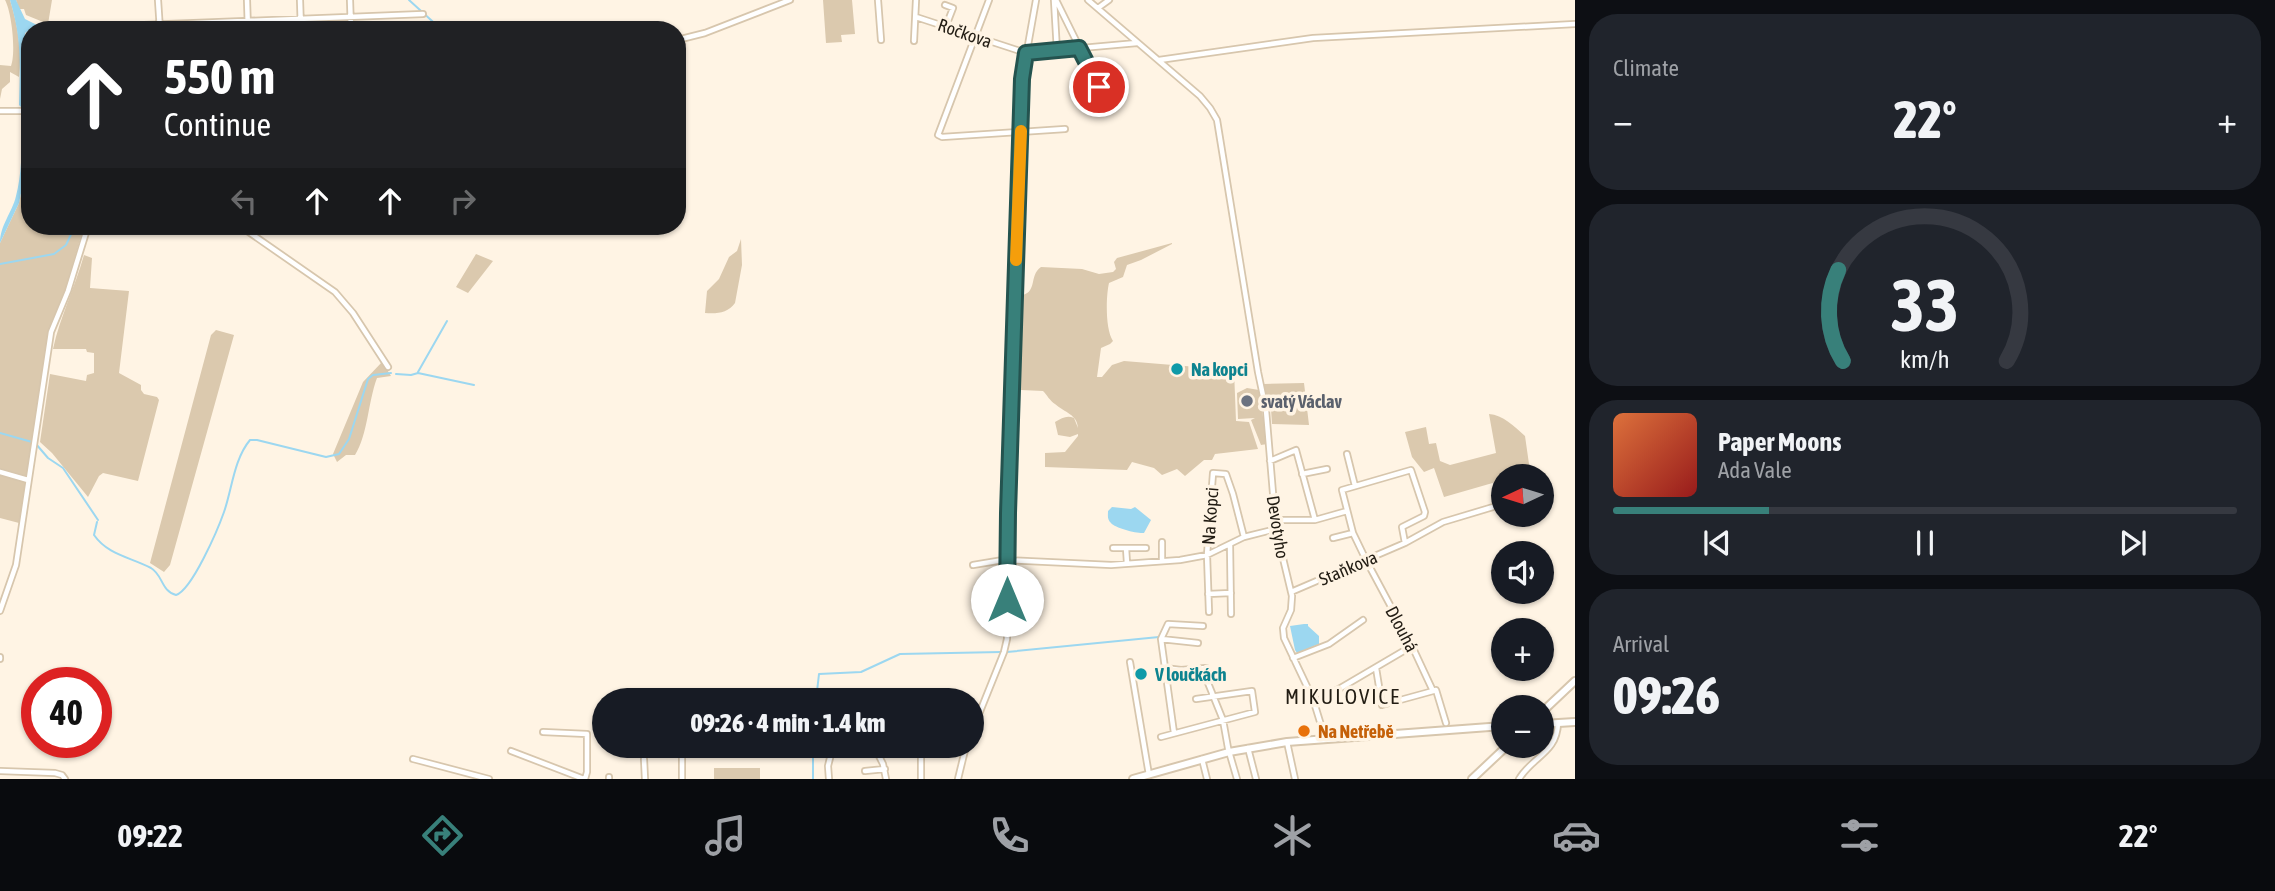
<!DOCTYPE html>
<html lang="en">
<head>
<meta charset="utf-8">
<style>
  :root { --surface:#171b24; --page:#20242c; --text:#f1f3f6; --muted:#9ea1a6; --line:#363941; --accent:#38807a }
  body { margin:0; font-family:"Asap Condensed",sans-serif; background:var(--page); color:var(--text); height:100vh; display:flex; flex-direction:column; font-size:26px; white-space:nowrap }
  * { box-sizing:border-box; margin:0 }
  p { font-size:23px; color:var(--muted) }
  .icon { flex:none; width:38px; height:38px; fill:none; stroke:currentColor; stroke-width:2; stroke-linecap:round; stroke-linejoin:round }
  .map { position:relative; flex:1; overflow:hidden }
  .side { display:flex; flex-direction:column; gap:14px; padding:14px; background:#0d0f14; width:700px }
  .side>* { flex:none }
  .banner { position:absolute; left:21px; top:21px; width:665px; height:214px; border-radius:28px; box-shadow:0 2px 5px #0004; background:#202124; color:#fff; overflow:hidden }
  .needle { width:46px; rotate:266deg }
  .fabs { position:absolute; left:1491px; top:464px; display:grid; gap:14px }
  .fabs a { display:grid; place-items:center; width:63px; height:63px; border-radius:50%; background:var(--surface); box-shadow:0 2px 5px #0004; font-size:35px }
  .speed { position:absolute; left:21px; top:667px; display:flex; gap:14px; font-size:35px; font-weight:700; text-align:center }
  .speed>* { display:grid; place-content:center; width:91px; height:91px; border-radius:50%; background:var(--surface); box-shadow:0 2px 5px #0004; line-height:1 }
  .speed .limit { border:10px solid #d22; background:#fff; color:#111 }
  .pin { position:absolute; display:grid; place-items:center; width:60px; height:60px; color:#fff; margin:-30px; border:4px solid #fff; border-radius:50%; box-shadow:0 2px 7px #0007 }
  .me { position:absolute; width:77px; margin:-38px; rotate:0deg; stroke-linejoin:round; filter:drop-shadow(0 0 5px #0008) }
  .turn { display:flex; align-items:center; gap:24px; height:147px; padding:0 28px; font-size:32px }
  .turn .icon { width:91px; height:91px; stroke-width:2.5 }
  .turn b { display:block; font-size:49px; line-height:60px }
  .lanes { display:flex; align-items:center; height:66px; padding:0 28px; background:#0003; justify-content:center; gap:35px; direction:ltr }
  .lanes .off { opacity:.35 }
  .big { font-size:52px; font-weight:800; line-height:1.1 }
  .side .widget { flex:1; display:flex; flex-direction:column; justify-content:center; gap:10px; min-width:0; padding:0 24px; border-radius:28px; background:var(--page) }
  .side .dial { align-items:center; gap:0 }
  .dial svg { height:182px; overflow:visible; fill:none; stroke:var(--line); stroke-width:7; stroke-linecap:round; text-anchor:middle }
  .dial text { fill:var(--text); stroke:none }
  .song { display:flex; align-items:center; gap:21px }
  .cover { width:84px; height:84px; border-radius:10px; background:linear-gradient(135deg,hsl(20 70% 55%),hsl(0 70% 35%)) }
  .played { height:7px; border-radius:4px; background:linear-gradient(90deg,var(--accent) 25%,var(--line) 25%) }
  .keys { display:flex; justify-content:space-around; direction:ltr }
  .heat { display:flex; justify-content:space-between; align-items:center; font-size:38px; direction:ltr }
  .trip { position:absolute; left:592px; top:688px; width:392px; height:70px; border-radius:35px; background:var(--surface); box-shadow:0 2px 5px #0004; font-weight:800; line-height:70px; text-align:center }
  .tab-bar { display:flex; height:112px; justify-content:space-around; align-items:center; background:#090b0e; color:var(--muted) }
  .tab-bar .icon { width:49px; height:49px }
  .tab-bar .selected { color:var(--accent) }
  .tab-bar b { font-size:32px; color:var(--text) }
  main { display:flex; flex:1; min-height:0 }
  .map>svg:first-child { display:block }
  .green { fill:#dbc9ae }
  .water { fill:#9cd7f0 }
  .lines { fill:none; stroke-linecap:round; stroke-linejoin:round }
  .stream { stroke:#9cd7f0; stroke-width:2 }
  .minor-casing { stroke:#d7c6ad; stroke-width:8 }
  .major-casing { stroke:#d7c6ad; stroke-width:10 }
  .minor { stroke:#fff; stroke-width:4.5 }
  .major { stroke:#fff; stroke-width:6 }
  .route-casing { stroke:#24534f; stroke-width:18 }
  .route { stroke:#38807a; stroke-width:12 }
  .slow { stroke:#f59e0b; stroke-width:12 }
  .culture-dot { fill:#0f9aa8; stroke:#fff4e4; stroke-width:2.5 }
  .worship-dot { fill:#6b7280; stroke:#fff4e4; stroke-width:2.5 }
  .food-dot { fill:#e8710a; stroke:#fff4e4; stroke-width:2.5 }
  .labels { text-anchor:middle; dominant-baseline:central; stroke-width:7; stroke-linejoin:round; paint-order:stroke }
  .street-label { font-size:18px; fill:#221c13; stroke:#fff4e4 }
  .culture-label { font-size:18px; font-weight:bold; fill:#0d838f; stroke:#fff4e4; text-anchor:start }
  .worship-label { font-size:18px; font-weight:bold; fill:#5b616d; stroke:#fff4e4; text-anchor:start }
  .food-label { font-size:18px; font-weight:bold; fill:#c56008; stroke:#fff4e4; text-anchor:start }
  .quarter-label { font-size:21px; letter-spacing:2px; fill:#221c13; stroke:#fff4e4 }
</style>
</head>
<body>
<main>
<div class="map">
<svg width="1575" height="779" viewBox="0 0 1575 779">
  <rect width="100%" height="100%" fill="#fff4e4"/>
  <path class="green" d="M5 0H10C18 26 22 50 19 77L10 72V82L2 89 0 99V65L11 66C16 53 12 13 5 0Z
    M16 0H52L48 24 26 15 24 9H19Z
    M823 0H852L855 34 841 35 842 42 826 43Z
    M30 160V226H84L65 290 49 328 19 523 0 518V243L19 203 27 164Z
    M741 239 742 265 735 303C728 313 717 314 705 313L707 291 719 279 729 257 737 251Z
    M1172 243V244L1141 260 1127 265 1123 277 1109 283C1106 296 1105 329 1113 341L1110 344 1101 348 1097 377H1102L1112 365 1124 361 1234 370 1236 421 1249 422 1258 449 1215 454 1212 460H1204L1185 476 1177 469 1162 475 1154 468 1132 462 1127 470 1045 467V453L1065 452 1078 436V434L1070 437 1058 435 1055 422C1062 418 1067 415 1074 418L1078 428C1077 414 1065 413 1055 404 1050 401 1047 395 1043 391L1021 390 1015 386 1018 296C1039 294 1028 276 1041 267L1082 269 1099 274 1113 272 1116 269 1114 262 1117 258Z
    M476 254 493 261 468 293 456 287Z
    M84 255 92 258 90 288 129 291 119 373 141 385V390L144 394 157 397 159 400 138 481 103 473 99 476 88 497 52 453 40 442 50 374 86 381 87 375 94 373V353L87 352 86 349H53C60 317 75 287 84 255Z
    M216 330 234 335 170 565 164 572 150 563 211 335Z
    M382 362 391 376 377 378C368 402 368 434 355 455H346L337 462 333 454 363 382Z
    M1304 383 1309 425 1272 424 1271 409H1269L1264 384Z
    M1247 388 1259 390 1267 444 1261 445 1251 420 1255 418 1238 419 1237 393Z
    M1489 414C1503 415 1514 426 1525 436L1530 471 1515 476H1503V480L1444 497 1434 468 1424 472 1412 457 1405 432 1426 427 1429 444 1436 443 1440 461 1450 465 1496 453Z
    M714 768H760V779H714Z"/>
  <path class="water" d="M10 0H16L25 19 47 30 31 29 25 33 27 136 30 138V160L27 164 19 203 0 243C0 225 12 213 16 196 23 170 22 135 22 108L19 105C20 64 22 40 10 0Z
    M1112 507 1131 509 1135 507 1151 520 1144 533C1138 534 1115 528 1111 523 1107 519 1108 516 1108 511Z
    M1304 624H1308V626L1319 636V644L1297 653 1295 650 1290 626Z"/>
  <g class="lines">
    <path class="stream" d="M409 0 442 30
      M0 264 54 254 66 245 75 226
      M418 372 447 321
      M396 374 411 375 418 373 474 385
      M0 433 32 442
      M36 444 48 458 63 468 98 520
      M97 522 94 535C108 555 130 557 151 568 163 575 161 591 176 595 192 590 218 529 224 512 232 489 234 459 250 440H257L326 457 339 454 349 439 368 379 373 375 391 373
      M1007 652 1159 637
      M816 700 819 674 861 672 900 654 1001 652
      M813 779V746"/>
    <defs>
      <path id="minor" d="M158 0 160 30
        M247 0 248 30
        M300 0 301 30
        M350 0 351 30
        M878 0 881 40
        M989 0 938 135 942 137 1065 129
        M1054 0 1057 51
        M1056 0 1099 87
        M1088 0 1200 96 1210 108 1217 120 1258 372 1266 410 1276 529 1292 596 1291 610 1283 628 1284 638 1313 699 1325 738
        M945 5 953 8 946 26
        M1098 8 1109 0
        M916 17 1026 53 1137 43
        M94 27 423 14
        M677 40 705 33 790 0
        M914 41 916 0
        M1159 60 1313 38 1575 24
        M0 111H30
        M240 226 335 292 353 313 388 367
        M1347 454 1355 486
        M1270 461 1296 450 1315 520
        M0 472 28 480
        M1302 474 1327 469
        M1275 520H1315L1347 511
        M1333 538 1353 533
        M1162 542V561
        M1405 543 1402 527 1424 516 1425 512 1411 470 1342 490 1353 533 1366 560 1412 646 1433 691 1436 690 1446 723
        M1230 544 1231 614
        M1113 548H1126L1127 563
        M1126 548H1146
        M973 565 1003 560 1111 565 1180 560 1207 555 1244 537 1276 529
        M1291 592 1405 543 1443 522 1503 504
        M1208 594 1231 593
        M0 611 16 565 51 332 68 291 88 226
        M1209 612 1207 555 1213 473 1226 474 1233 494 1244 537
        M1161 639 1198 643
        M0 657V659
        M1293 658 1329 644 1363 620
        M1130 662 1149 775
        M1165 668 1181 670 1206 668 1208 683 1223 720 1228 748 1237 779
        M1376 668 1382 705 1433 691
        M1315 703 1412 646
        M543 732 587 734V772L585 779
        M1174 733 1161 639 1168 624 1203 626
        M971 734 1004 652 1007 639 1008 513 1022 79 1036 0
        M1161 737 1255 712 1252 691 1196 699
        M1287 742 1295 779
        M679 746 682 758V779
        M874 746 883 764 886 779
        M823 748 855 749 871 746
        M1248 748 1256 779
        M511 751 584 779
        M921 757V779
        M413 759 489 779
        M644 759 645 779
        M1202 759 1207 779
        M0 771 55 773 62 775 65 779
        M865 771 885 769
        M609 779V777
        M829 779 828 766 833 746
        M958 779 966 746
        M1519 779C1533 756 1557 753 1558 723"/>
      <path id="major" d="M1542 712 1575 681
        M1542 724 1575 722
        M1133 779 1229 752 1287 742 1503 726
        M1472 779 1507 746"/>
    </defs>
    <use href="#minor" class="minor-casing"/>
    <use href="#major" class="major-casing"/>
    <use href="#minor" class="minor"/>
    <use href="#major" class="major"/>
  </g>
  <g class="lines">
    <defs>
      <path id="route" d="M1007 600 1008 513 1022 79 1026 53 1079 48 1099 87"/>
    </defs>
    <use href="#route" class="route-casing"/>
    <use href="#route" class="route"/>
    <path class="slow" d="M1016 260 1021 131"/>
  </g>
  <g class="culture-dot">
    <circle cx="1177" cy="369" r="7"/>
    <circle cx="1141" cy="674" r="7"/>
  </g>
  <circle class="worship-dot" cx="1247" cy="401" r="7"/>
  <circle class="food-dot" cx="1304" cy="731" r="7"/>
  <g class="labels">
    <g class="street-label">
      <text transform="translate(965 33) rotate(19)">Ročkova</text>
      <text transform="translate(1210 516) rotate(-86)">Na Kopci</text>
      <text transform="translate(1278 527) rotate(81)">Devotyho</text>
      <text transform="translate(1348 568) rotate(-23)">Staňkova</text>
      <text transform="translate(1402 629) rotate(62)">Dlouhá</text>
    </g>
    <g class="culture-label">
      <text x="1191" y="369">Na kopci</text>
      <text x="1155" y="674">V loučkách</text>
    </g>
    <g class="worship-label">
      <text x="1261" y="401">svatý Václav</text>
    </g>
    <g class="food-label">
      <text x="1318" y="731">Na Netřebě</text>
    </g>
    <g class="quarter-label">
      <text x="1343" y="696">MIKULOVICE</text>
    </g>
  </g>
</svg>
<div class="fabs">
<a><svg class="needle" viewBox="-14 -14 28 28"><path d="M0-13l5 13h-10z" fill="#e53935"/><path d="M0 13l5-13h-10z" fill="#9ea1a6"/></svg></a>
<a><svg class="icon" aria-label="sound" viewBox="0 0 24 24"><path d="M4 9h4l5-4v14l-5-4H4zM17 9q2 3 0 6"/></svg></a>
<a>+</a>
<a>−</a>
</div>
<div class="speed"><div class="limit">40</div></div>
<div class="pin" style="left:1099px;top:87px;background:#d93025"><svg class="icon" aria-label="arrive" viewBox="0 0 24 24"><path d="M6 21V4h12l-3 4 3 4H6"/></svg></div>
<svg class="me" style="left:1007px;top:600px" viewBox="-20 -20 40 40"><circle r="19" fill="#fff"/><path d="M0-13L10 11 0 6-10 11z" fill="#38807a"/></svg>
<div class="trip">09:26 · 4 min · 1.4 km</div>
<div class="banner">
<div class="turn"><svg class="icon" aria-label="ahead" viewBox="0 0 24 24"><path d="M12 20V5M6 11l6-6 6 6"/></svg><div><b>550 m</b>Continue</div></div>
<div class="lanes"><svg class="icon off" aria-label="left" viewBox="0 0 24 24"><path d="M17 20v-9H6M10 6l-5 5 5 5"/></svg><svg class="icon" aria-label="ahead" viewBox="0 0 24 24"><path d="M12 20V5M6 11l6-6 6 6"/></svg><svg class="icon" aria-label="ahead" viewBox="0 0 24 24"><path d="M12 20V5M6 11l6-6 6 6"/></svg><svg class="icon off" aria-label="right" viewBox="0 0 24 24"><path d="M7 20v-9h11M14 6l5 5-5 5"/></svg></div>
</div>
</div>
<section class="side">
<div class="widget"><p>Climate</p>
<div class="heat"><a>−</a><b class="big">22°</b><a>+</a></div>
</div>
<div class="widget dial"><svg viewBox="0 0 100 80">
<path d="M14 69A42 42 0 1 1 86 69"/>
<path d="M14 69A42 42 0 0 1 12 29" stroke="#38807a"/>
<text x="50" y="56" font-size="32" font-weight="700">33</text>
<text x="50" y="72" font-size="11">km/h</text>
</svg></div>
<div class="widget">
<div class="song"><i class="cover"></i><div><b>Paper Moons</b><p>Ada Vale</p></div></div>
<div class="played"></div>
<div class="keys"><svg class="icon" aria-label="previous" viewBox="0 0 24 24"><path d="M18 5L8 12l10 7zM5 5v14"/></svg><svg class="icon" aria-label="pause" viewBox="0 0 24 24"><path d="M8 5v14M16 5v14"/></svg><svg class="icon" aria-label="next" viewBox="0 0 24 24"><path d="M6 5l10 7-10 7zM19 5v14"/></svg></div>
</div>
<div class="widget"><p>Arrival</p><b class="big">09:26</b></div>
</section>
</main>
<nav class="tab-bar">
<b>09:22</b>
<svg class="icon selected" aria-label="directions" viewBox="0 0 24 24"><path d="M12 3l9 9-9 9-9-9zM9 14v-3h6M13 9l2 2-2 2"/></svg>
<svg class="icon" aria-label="music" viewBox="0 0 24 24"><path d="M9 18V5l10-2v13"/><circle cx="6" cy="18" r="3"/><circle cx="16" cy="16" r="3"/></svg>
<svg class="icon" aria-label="phone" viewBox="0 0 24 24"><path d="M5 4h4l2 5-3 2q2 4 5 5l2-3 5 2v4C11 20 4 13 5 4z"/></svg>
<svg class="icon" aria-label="climate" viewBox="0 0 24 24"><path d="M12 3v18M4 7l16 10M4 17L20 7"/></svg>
<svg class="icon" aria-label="car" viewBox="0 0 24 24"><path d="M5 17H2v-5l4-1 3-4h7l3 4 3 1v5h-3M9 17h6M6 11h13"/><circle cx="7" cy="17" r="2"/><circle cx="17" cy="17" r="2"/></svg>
<svg class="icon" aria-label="filters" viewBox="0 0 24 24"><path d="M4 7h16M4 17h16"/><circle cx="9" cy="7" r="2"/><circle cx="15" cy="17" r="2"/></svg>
<b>22°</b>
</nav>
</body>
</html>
